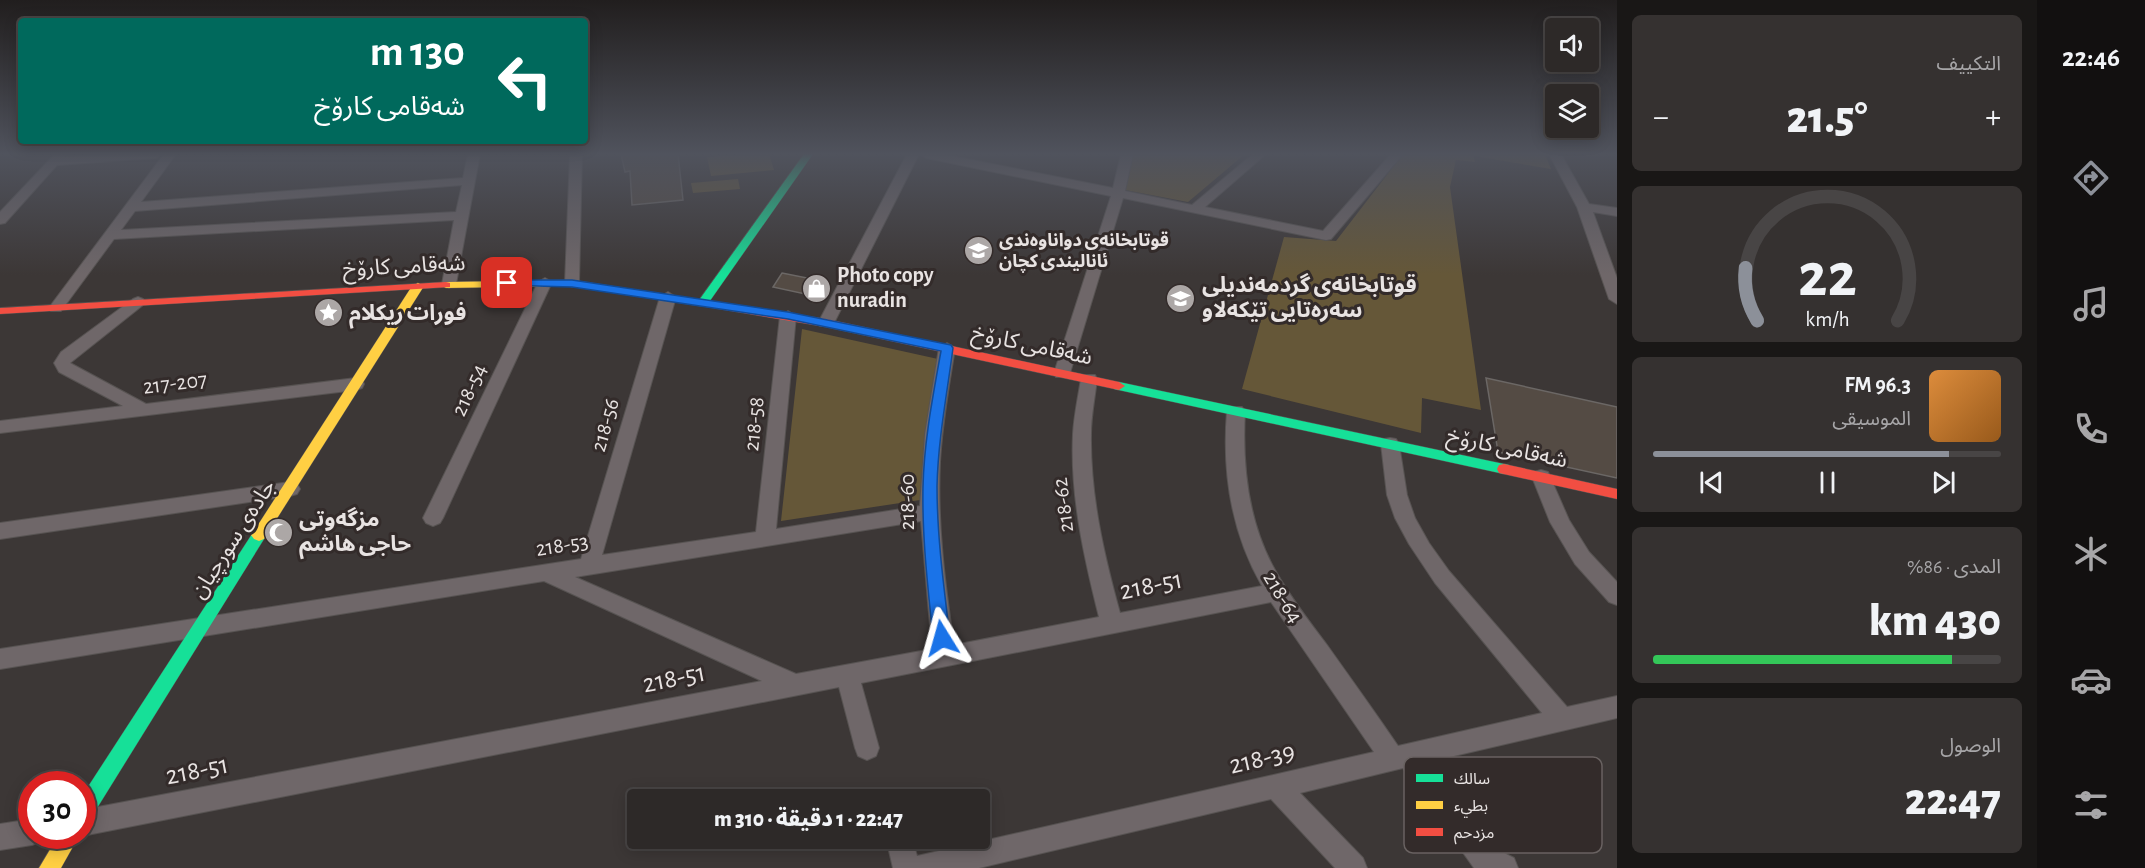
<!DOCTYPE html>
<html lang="ar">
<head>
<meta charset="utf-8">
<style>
  :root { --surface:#2d2928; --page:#353130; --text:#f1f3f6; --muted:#a7a6a8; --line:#484545; --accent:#8c9099 }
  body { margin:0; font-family:"Alegreya Sans","Noto Sans Arabic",sans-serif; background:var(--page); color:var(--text); direction:rtl; height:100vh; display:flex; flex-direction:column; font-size:22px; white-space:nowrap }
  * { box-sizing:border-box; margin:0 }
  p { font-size:20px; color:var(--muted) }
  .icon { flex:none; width:33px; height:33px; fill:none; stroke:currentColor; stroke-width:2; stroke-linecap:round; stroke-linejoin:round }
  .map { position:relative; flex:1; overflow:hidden; direction:ltr }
  .sheet { display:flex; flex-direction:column; gap:15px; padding:15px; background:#191716; width:420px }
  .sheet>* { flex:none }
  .hud { position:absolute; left:18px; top:18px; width:570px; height:126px; border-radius:6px; box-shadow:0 3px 15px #0003,0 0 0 2px var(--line); direction:rtl; background:#00695c; color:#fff; overflow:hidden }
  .controls { position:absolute; left:1545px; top:18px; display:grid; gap:12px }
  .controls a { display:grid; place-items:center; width:54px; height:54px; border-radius:6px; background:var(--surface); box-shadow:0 3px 15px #0003,0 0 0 2px var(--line); font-size:30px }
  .speed { position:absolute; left:18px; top:771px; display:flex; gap:12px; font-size:30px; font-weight:700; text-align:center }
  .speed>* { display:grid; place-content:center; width:78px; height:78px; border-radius:50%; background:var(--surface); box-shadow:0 3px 15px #0003,0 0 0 2px var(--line); line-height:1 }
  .speed .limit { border:9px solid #d22; background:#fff; color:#111 }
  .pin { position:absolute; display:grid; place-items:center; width:51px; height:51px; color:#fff; margin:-26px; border-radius:12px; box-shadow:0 3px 9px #0006 }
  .me { position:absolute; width:66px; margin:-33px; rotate:352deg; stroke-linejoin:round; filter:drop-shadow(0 0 4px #0008) }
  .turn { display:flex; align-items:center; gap:21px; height:126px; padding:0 24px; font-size:27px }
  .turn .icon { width:78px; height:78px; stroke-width:2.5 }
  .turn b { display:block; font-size:42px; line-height:51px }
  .big { font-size:45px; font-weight:800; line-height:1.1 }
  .sheet .widget { flex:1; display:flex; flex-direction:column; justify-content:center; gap:9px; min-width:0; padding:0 21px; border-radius:9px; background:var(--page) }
  .sheet .dial { align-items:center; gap:0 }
  .dial svg { height:156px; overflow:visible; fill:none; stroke:var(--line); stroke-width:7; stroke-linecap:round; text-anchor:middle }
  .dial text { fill:var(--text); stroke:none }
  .song { display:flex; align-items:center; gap:18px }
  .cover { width:72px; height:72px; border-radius:9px; background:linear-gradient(135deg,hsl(30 70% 55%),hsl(30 70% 35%)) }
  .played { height:6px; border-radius:3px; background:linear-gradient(90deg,var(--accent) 85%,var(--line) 85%) }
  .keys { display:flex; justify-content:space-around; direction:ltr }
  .heat { display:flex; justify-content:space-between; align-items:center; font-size:33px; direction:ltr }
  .charge { height:9px; border-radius:4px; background:linear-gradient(90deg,#34c759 86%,var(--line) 0) }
  .trip { position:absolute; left:627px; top:789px; width:363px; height:60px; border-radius:6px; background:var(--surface); box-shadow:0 3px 15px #0003,0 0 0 2px var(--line); font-weight:800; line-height:60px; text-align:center; direction:rtl }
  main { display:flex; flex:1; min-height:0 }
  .tab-bar { display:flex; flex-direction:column; width:108px; justify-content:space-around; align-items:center; background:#121010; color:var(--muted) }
  .tab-bar .icon { width:42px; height:42px }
  .tab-bar .current { color:var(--accent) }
  .tab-bar b { font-size:27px; color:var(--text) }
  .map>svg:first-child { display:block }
  .green { fill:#655738 }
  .building { fill:#544b44; stroke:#6b6765; stroke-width:1.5 }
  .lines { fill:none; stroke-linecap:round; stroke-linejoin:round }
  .street-casing { stroke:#575352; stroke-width:2 }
  .fast-casing { stroke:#575352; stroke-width:1 }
  .slow-casing { stroke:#575352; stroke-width:1 }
  .jam-casing { stroke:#575352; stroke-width:1 }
  .street { fill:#6f6769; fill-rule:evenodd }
  .fast { fill:#16e098; fill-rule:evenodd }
  .slow { fill:#ffcf43; fill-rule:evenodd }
  .jam { fill:#f24e42; fill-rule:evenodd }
  .route { fill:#1a73e8; stroke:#114b97; stroke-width:1.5 }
  .labels { text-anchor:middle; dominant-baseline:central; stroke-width:6; stroke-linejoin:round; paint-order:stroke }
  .far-poi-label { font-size:18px; font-weight:bold; fill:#e8e3e2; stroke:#332b2a; text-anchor:start }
  .street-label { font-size:22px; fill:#e8e3e2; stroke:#332b2a }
  .poi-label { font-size:22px; font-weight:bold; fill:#e8e3e2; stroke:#332b2a; text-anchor:start }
  .near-street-label { font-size:27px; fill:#e8e3e2; stroke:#332b2a }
  .key { fill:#332b2a; stroke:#696261; stroke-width:1.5 }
  .key-label { font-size:16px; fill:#e8e3e2 }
</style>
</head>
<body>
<main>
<nav class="tab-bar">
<b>22:46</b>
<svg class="icon current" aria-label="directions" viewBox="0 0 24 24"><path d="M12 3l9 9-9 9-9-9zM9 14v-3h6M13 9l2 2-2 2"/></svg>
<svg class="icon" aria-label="music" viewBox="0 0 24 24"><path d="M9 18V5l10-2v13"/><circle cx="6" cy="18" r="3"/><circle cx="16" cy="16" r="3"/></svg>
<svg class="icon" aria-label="phone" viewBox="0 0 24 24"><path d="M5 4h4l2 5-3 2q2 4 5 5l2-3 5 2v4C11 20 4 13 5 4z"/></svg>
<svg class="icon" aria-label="climate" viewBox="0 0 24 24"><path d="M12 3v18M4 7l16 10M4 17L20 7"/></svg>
<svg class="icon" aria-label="car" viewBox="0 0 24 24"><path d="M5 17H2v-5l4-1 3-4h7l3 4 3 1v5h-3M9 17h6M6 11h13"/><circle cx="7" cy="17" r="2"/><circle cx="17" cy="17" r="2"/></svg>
<svg class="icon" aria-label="filters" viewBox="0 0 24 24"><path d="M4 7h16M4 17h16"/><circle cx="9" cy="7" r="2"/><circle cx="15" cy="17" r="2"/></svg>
</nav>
<section class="sheet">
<div class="widget"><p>التكييف</p>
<div class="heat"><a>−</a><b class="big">21.5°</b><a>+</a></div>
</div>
<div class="widget dial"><svg viewBox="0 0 100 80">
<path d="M14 69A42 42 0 1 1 86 69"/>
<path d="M14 69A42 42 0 0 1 8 42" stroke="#8c9099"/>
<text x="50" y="56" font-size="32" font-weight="700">22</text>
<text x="50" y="72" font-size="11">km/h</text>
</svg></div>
<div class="widget">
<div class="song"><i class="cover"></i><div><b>96.3 FM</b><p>الموسيقى</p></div></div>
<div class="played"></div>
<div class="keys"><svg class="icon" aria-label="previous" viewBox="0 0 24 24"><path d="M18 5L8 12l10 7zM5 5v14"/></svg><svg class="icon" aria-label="pause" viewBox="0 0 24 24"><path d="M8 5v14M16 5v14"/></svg><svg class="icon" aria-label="next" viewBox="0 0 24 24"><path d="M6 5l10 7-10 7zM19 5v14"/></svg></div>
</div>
<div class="widget"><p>المدى · 86%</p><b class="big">430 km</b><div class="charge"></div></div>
<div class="widget"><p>الوصول</p><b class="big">22:47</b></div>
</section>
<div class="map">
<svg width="1617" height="868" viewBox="0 0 1617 868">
  <rect width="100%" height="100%" fill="#3c3736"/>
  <path class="green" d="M748 154H769L774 170 711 176 707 157Z
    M1133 154H1245L1188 202 1125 190Z
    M1403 154H1473L1475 162 1456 160 1450 187 1481 410 1422 398 1421 433 1242 389 1284 237 1336 241Z
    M1479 154H1545L1551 169 1480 157Z
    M738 179 740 189 693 193 691 183Z
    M802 329 938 359 920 500 781 521Z"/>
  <path class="building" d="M621 154H678L683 200 632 205 630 171 625 172Z
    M782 273 827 282 819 297 773 287Z
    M1486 378 1617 407V478L1498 452Z"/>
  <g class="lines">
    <defs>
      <path id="street" d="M55 154H67L64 157 114 154H162L156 158 57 165 5 223 0 224V212Z
        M164 154H176L141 202 463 178 468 154H480L456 284 449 288 442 284 454 220 114 239 61 311H51L48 308 51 305ZM462 185 456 212 121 230 135 211Z
        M570 154H582L579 283 572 287 565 283Z
        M907 154H919L834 323 832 326H820L818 323Z
        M920 154H942L1113 188 1121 154H1133L1125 191 1192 205 1253 154H1266L1205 207 1323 231 1391 154H1403L1331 239 1326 240 1123 198 1070 373 1068 377H1056L1054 373 1111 196 926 158Z
        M1549 154H1561L1589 204 1617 208V216L1593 212 1617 278V304L1609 299 1577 207Z
        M545 278 552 282 443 518 440 523 433 526 426 523 423 518 538 282Z
        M668 292 676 297 602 555 756 532 780 316 788 311 796 316 776 529 920 506 925 434 939 348 947 343 955 348C949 386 942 424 940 462 937 523 945 584 954 645L1099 617C1084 557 1070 496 1073 434 1074 416 1078 397 1081 379L1083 375H1095L1097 379C1095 397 1091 416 1091 434 1090 495 1104 555 1120 613L1262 586C1231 532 1222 472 1227 411L1230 407H1242L1245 411C1242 466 1248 522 1275 570 1290 597 1309 621 1327 645 1351 679 1375 712 1398 746L1542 713 1435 583 1409 544 1395 518 1387 495 1381 444 1384 439 1390 438 1396 439 1399 444 1407 495 1415 518 1429 543 1449 571 1567 707 1617 696V718L1428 762 1494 848 1514 858 1518 868H1474L1403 768 1300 793 1363 858 1367 868H1335L1271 799 979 868H893L886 838H912L917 856 1374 752 1271 602 861 683 879 748 876 756 867 760 858 756 855 748 839 687 82 836H81H82V810L762 681 544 581 0 669V649L581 559 660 297ZM921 521 932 649 796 674 575 577Z
        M138 297 143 299 146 302 143 305 70 363 146 404 356 378 362 380 364 384 362 388 356 390 0 433V421L123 406 59 372 54 363 61 352 133 299Z
        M1541 470 1548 472 1569 520 1589 552 1617 582V605L1609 602 1575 564 1550 522 1532 477 1534 472Z
        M290 482 297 484 300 489 297 494 290 496 0 539V523Z
        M32 819V836H44L41 841 32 845 0 850V824Z"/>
      <path id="fast" d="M804 154H813L707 305H699L697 303Z
        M1119 382 1504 464 1509 465 1511 469 1509 473 1504 474 1114 389 1113 386Z
        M259 529 264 531 267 535 264 539 89 821 82 824V796L254 531Z"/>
      <path id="slow" d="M572 280 700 300 706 303 700 306 572 286 446 288 440 285 446 282Z
        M418 283 424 286 264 539 259 541 254 539 251 535 254 531 412 286Z
        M58 836H79L61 868H39Z"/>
      <path id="jam" d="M446 282 450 283V287L0 314V308Z
        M700 300 826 319 1119 382 1125 386 1119 390 826 327 696 305V301Z
        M1504 464 1617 489V499L1499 473 1497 469 1499 465Z"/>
    </defs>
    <use href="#street" class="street-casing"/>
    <use href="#fast" class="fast-casing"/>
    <use href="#slow" class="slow-casing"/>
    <use href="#jam" class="jam-casing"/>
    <use href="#street" class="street"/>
    <use href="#fast" class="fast"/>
    <use href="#slow" class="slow"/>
    <use href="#jam" class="jam"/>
  </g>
  <linearGradient id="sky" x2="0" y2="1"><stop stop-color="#211e1e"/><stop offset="0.56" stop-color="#50535d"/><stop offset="1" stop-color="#50535d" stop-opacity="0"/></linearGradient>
  <rect width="1617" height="275" fill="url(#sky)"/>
  <path class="route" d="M507 280H572L788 312 951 345 953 348C947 394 938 440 937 486 937 537 944 588 950 638L948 644 942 646 936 644 933 638C928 588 922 538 923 487 924 441 933 396 941 351L788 319 572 287 503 285V281Z"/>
  <defs>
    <symbol id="school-disc" viewBox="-11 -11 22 22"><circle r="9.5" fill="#aca7a6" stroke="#332b2a"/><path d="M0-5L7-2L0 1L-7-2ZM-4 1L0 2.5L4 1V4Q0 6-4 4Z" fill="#fff"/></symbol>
    <symbol id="shop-disc" viewBox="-11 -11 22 22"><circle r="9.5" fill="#aca7a6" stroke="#332b2a"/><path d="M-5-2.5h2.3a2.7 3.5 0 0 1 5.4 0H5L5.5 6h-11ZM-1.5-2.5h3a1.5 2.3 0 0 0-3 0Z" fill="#fff"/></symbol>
    <symbol id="sight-disc" viewBox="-11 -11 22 22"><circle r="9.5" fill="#aca7a6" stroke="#332b2a"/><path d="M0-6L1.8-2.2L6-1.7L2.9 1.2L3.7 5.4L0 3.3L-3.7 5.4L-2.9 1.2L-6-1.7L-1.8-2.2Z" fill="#fff"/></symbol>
    <symbol id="mosque-disc" viewBox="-11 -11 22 22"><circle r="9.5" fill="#aca7a6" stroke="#332b2a"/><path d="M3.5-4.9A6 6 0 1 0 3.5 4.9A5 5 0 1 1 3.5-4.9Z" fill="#fff"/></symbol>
  </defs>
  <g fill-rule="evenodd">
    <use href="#school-disc" x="962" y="234" width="33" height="33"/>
    <use href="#shop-disc" x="800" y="272" width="33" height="33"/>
    <use href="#school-disc" x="1164" y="282" width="33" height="33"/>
    <use href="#sight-disc" x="312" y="296" width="33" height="33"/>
    <use href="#mosque-disc" x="262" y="516" width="33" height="33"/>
  </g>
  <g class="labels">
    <g class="far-poi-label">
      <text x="999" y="241">قوتابخانەی دواناوەندی<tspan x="999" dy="21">ئانالیندی كچان</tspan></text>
    </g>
    <g class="street-label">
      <text transform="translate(404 266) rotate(-3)">شەقامی کارۆخ</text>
      <text transform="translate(1032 345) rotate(12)">شەقامی کارۆخ</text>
      <text transform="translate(175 383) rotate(-7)">217-207</text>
      <text transform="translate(469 390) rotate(-65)">218-54</text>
      <text transform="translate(754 424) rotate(-84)">218-58</text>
      <text transform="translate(605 425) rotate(-74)">218-56</text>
      <text transform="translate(1507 448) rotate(12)">شەقامی کارۆخ</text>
      <text transform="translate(907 502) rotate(-90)">218-60</text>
      <text transform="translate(1063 505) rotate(-97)">218-62</text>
      <text transform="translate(233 539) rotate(-57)">جادەی سورچیان</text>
      <text transform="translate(562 545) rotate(-9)">218-53</text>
      <text transform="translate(1283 597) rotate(59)">218-64</text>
    </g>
    <g class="poi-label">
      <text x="837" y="275">Photo copy<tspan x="837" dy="25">nuradin</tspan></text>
      <text x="1202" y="285">قوتابخانەی گردمەندیلی<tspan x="1202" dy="25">سەرەتایی تێكەلاو</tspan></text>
      <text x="349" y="313">فورات ريکلام</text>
      <text x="299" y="519">مزگەوتی<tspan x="299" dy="25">حاجی هاشم</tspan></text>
    </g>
    <g class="near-street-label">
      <text transform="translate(1151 585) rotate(-11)">218-51</text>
      <text transform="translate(674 678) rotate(-11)">218-51</text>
      <text transform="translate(1262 758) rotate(-13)">218-39</text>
      <text transform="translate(197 770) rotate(-11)">218-51</text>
    </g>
  </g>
  <rect x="1404" y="757" width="198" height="96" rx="9" class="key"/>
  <rect x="1416" y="774" width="27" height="8" fill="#16e098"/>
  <rect x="1416" y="801" width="27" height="8" fill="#ffcf43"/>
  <rect x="1416" y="828" width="27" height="8" fill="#f24e42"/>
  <g class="key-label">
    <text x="1454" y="784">سالك</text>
    <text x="1454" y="811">بطيء</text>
    <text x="1454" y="838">مزدحم</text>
  </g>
</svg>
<div class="controls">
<a><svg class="icon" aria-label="sound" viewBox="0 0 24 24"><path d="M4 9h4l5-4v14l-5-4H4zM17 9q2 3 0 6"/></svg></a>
<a><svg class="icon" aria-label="layers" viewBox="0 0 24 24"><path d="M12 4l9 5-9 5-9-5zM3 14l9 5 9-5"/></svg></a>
</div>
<div class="speed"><div class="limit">30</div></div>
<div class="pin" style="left:507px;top:283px;background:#d93025"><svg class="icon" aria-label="arrive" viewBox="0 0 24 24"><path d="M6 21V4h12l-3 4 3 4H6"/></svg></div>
<svg class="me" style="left:942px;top:638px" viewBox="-20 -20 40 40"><path d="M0-17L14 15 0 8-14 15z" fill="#1a73e8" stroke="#fff" stroke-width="4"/></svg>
<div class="trip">22:47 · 1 دقيقة · 310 m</div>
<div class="hud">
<div class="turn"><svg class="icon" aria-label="left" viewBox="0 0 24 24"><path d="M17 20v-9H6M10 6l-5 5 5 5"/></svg><div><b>130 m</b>شەقامی کارۆخ</div></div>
</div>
</div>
</main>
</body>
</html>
